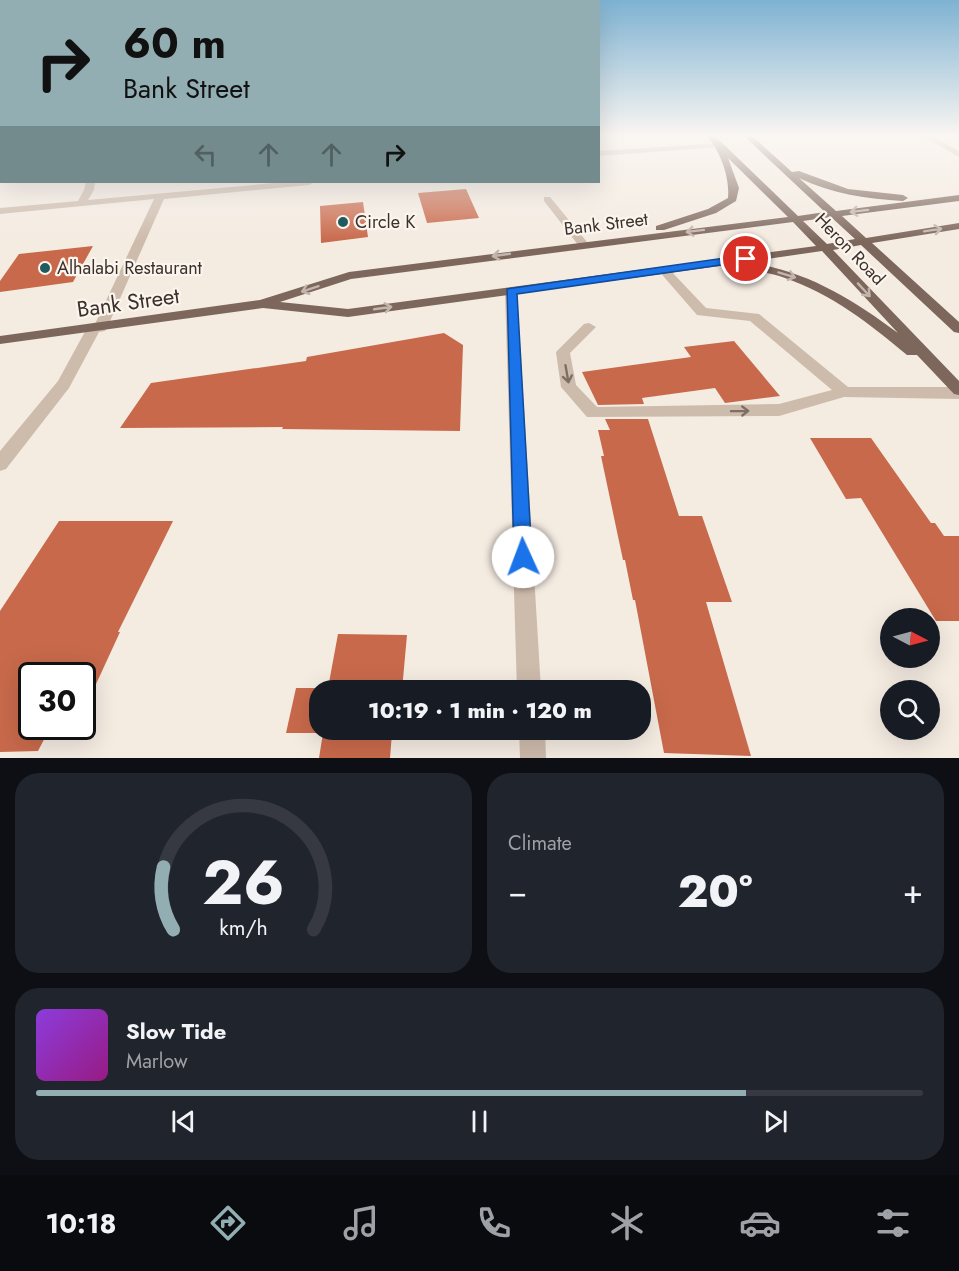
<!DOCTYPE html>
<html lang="en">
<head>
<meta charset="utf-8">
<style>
  :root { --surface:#171b24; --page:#20242c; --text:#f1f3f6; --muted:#9ea1a6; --line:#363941; --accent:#92aeb2 }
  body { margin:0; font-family:Jost,sans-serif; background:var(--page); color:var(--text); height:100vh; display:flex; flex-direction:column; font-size:22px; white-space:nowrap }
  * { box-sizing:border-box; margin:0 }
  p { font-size:20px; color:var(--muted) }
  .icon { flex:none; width:33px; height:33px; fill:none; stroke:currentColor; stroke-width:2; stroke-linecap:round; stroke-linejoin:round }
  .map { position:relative; height:758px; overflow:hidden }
  .details { display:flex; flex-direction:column; gap:15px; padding:15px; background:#0d0f14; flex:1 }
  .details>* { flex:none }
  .banner { position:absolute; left:0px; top:0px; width:600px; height:183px; box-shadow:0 6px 24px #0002; background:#92aeb2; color:#111; overflow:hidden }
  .needle { width:39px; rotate:96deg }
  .fabs { position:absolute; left:880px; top:608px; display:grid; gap:12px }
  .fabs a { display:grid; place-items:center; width:60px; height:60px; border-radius:50%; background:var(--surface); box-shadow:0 6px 24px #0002; font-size:30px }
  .speed { position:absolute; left:18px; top:662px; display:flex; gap:12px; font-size:30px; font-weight:700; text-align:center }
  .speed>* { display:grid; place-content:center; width:78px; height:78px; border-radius:50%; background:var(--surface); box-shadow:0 6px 24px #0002; line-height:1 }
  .speed .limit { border:3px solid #111; border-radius:9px; background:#fff; color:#111 }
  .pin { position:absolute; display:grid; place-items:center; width:51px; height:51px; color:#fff; margin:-26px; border:3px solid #fff; border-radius:50%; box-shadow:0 2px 6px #0007 }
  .me { position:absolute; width:66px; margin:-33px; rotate:358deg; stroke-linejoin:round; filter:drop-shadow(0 0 4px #0008) }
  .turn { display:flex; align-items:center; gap:21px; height:126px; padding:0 24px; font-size:27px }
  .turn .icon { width:78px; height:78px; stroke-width:2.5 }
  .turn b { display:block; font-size:42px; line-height:51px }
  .lanes { display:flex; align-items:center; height:57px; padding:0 24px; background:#0003; justify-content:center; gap:30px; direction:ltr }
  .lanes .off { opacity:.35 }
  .big { font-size:45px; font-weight:800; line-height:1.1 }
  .details .widget { flex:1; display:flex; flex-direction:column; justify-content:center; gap:9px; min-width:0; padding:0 21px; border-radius:24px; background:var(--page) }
  .details .dial { align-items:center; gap:0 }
  .dial svg { height:156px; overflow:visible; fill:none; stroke:var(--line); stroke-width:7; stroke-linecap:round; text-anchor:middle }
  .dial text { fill:var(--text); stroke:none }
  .song { display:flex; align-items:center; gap:18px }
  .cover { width:72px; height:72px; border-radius:9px; background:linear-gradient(135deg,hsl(270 70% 55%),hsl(310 70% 35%)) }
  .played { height:6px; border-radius:3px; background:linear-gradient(90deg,var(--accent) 80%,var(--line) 80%) }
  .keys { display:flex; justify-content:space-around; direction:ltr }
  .heat { display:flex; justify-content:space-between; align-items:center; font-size:33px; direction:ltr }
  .details .tiles { flex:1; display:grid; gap:15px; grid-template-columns:1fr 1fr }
  .widget:last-child { grid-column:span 2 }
  .trip { position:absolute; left:309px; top:680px; width:342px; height:60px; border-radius:24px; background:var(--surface); box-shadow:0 6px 24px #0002; font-weight:800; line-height:60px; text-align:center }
  .menu { display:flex; height:96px; justify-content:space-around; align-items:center; background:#090b0e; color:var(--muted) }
  .menu .icon { width:42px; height:42px }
  .menu .active { color:var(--accent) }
  .menu b { font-size:27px; color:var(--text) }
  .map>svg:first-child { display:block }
  .building { fill:#c8694b }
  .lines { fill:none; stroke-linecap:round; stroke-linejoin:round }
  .minor { fill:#cdbbac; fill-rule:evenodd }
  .major { fill:#7d675c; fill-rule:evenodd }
  .oneway { stroke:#c2b5ac }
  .oneway2 { stroke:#7d6f65 }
  .route { fill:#1a73e8; stroke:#114b97; stroke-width:1.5 }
  .poi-dot { fill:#1f5a5e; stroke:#fbf5ee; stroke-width:2 }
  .labels { text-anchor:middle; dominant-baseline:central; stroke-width:4.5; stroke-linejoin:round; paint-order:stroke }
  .far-poi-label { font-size:18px; fill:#3b302b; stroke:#fbf5ee; text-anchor:start }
  .far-street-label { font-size:18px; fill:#3b302b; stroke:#fbf5ee }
  .street-label { font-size:22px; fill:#3b302b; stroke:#fbf5ee }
</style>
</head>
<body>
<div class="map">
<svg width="959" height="758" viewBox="0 0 959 758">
  <rect width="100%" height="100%" fill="#f4ebe1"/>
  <path class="building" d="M466 189 479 218 427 223 418 193Z
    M363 202 368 237 321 243 320 206Z
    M93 246 73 282 0 292V281L19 254Z
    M444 333 463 345 460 431 282 429 283 427 120 428 151 383 306 361 307 357Z
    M734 341 780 396 725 403 715 388 642 398 644 404 598 405 582 372 691 357 684 347Z
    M605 419H648L679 516H702L732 602H706L751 756 664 753 635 600H633L625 560H623L601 456H604L598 430H610Z
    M810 438H871L931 523H935L944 536H959V621H936L861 498 846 499Z
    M59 521H173L118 632H120L91 695 82 696V675H32V726H51L38 751 0 752V611Z
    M338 634 407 635 402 690H320V729H398V733H392L390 758H319L323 733H286L296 688H328Z"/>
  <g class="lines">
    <path class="minor" d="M923 136H932L959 151V157Z
      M723 143V147H720L598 156V151Z
      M0 175H2V181H0Z
      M86 182H95L94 190 88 200 285 182H314L309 185 164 199 107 328 105 331 99 332 69 388 6 469 0 471V451L58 381 87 328 95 324 154 199 0 214V208L78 201 84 190Z
      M544 197H550L587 242V246H579L544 201Z
      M664 266 668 268 706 308 759 314 848 387H959V399L844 397 779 416 587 417 561 387 556 352 584 324 589 323 596 327 570 353 576 385 597 407 779 404 832 390 750 321 697 315 658 270Z
      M511 288 517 292 541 690H517L505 292Z
      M519 729H545L546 758H520Z"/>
    <path class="major" d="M707 136H715L798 216 825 212 744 136H752L792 172 799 171 848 189 903 195 908 198 903 201C867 199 832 194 799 178L836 211 959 195V201L842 216 866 238 959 223V229L872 243 959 322V333L954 332 861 245 833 250 959 381V395L954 394 917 355H907C870 324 832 294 785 278 769 272 752 271 735 267L734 264 348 317 263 308 0 344V336L260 300 349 272 788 217 728 158 739 188 736 201 716 213 664 230H656V226L708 209 728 198C730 177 720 151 707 136ZM831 217 855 239 827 244 803 221ZM793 222 816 246 348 309 280 302 351 279ZM822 251 898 333C851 298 805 270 746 262Z"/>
  </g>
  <defs><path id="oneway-shaft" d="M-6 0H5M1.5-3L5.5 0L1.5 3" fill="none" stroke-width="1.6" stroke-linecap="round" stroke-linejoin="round" transform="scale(1.5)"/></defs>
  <g class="oneway">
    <use href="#oneway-shaft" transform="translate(859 211) rotate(173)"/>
    <use href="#oneway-shaft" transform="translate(933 230) rotate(-9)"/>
    <use href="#oneway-shaft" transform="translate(695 231) rotate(173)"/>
    <use href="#oneway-shaft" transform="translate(501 255) rotate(172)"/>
    <use href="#oneway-shaft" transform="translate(787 275) rotate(17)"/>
    <use href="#oneway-shaft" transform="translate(310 289) rotate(162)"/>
    <use href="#oneway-shaft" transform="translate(864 290) rotate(47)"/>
    <use href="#oneway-shaft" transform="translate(383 308) rotate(-8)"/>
  </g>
  <g class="oneway2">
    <use href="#oneway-shaft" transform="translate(567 374) rotate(80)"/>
    <use href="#oneway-shaft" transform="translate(740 411) rotate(-1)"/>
  </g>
  <linearGradient id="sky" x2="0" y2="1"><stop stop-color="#7eb2d2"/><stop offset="0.56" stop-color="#faf6f2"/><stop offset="1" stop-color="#faf6f2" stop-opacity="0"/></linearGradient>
  <rect width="959" height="242" fill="url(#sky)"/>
  <path class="route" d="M746 255 751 259 749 261 517 294 532 557 529 564 523 566 516 564 514 557 507 289Z"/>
  <g class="poi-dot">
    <circle cx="343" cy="222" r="6"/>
    <circle cx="45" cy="268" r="6"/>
  </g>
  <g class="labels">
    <g class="far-poi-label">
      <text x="355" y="222">Circle K</text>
      <text x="57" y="268">Alhalabi Restaurant</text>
    </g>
    <g class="far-street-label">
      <text transform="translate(606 224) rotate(-7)">Bank Street</text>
      <text transform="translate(850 249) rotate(46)">Heron Road</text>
    </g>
    <g class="street-label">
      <text transform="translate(128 302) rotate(-8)">Bank Street</text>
    </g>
  </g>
</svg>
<div class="fabs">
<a><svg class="needle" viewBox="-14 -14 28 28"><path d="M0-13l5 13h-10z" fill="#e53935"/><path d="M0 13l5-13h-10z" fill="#9ea1a6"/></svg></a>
<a><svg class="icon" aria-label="search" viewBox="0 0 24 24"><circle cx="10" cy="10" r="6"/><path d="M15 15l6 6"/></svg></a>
</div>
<div class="speed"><div class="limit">30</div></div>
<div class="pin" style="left:746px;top:259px;background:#d93025"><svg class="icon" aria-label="arrive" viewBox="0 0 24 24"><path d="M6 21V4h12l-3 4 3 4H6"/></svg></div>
<svg class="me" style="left:523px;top:557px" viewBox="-20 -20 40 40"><circle r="19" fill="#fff"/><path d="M0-13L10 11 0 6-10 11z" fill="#1a73e8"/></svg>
<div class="trip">10:19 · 1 min · 120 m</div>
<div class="banner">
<div class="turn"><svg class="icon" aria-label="right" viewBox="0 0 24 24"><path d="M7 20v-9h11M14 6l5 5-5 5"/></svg><div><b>60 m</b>Bank Street</div></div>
<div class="lanes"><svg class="icon off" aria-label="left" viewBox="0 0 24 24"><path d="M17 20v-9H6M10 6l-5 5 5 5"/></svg><svg class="icon off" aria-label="ahead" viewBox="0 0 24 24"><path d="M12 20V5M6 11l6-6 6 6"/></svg><svg class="icon off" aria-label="ahead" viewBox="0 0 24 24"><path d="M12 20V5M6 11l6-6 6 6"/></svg><svg class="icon" aria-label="right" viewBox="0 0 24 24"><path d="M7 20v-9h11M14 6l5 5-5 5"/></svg></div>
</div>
</div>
<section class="details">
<div class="tiles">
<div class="widget dial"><svg viewBox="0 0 100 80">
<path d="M14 69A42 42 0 1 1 86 69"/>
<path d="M14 69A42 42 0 0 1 9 37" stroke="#92aeb2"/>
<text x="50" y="56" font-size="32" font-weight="700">26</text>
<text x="50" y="72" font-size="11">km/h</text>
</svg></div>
<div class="widget"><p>Climate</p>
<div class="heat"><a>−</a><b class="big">20°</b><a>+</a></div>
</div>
<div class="widget">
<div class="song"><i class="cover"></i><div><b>Slow Tide</b><p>Marlow</p></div></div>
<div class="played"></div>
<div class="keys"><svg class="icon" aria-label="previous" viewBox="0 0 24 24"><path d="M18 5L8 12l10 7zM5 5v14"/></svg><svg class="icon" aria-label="pause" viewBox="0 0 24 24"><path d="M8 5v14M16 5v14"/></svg><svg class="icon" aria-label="next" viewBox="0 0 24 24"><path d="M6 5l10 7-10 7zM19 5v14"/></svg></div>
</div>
</div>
</section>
<nav class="menu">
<b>10:18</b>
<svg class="icon active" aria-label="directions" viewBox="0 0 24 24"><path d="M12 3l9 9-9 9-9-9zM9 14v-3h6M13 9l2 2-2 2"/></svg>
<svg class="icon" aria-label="music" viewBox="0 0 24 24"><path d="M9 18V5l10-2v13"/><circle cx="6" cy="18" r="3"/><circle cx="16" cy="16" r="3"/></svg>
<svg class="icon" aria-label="phone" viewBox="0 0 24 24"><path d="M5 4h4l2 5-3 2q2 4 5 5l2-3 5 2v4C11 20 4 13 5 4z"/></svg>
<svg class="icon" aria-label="climate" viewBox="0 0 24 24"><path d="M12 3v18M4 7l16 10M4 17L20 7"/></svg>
<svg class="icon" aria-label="car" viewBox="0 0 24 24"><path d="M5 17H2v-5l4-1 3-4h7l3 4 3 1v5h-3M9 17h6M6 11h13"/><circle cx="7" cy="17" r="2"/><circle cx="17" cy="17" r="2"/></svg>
<svg class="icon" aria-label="filters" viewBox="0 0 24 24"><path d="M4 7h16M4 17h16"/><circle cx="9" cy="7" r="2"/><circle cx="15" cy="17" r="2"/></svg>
</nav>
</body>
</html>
